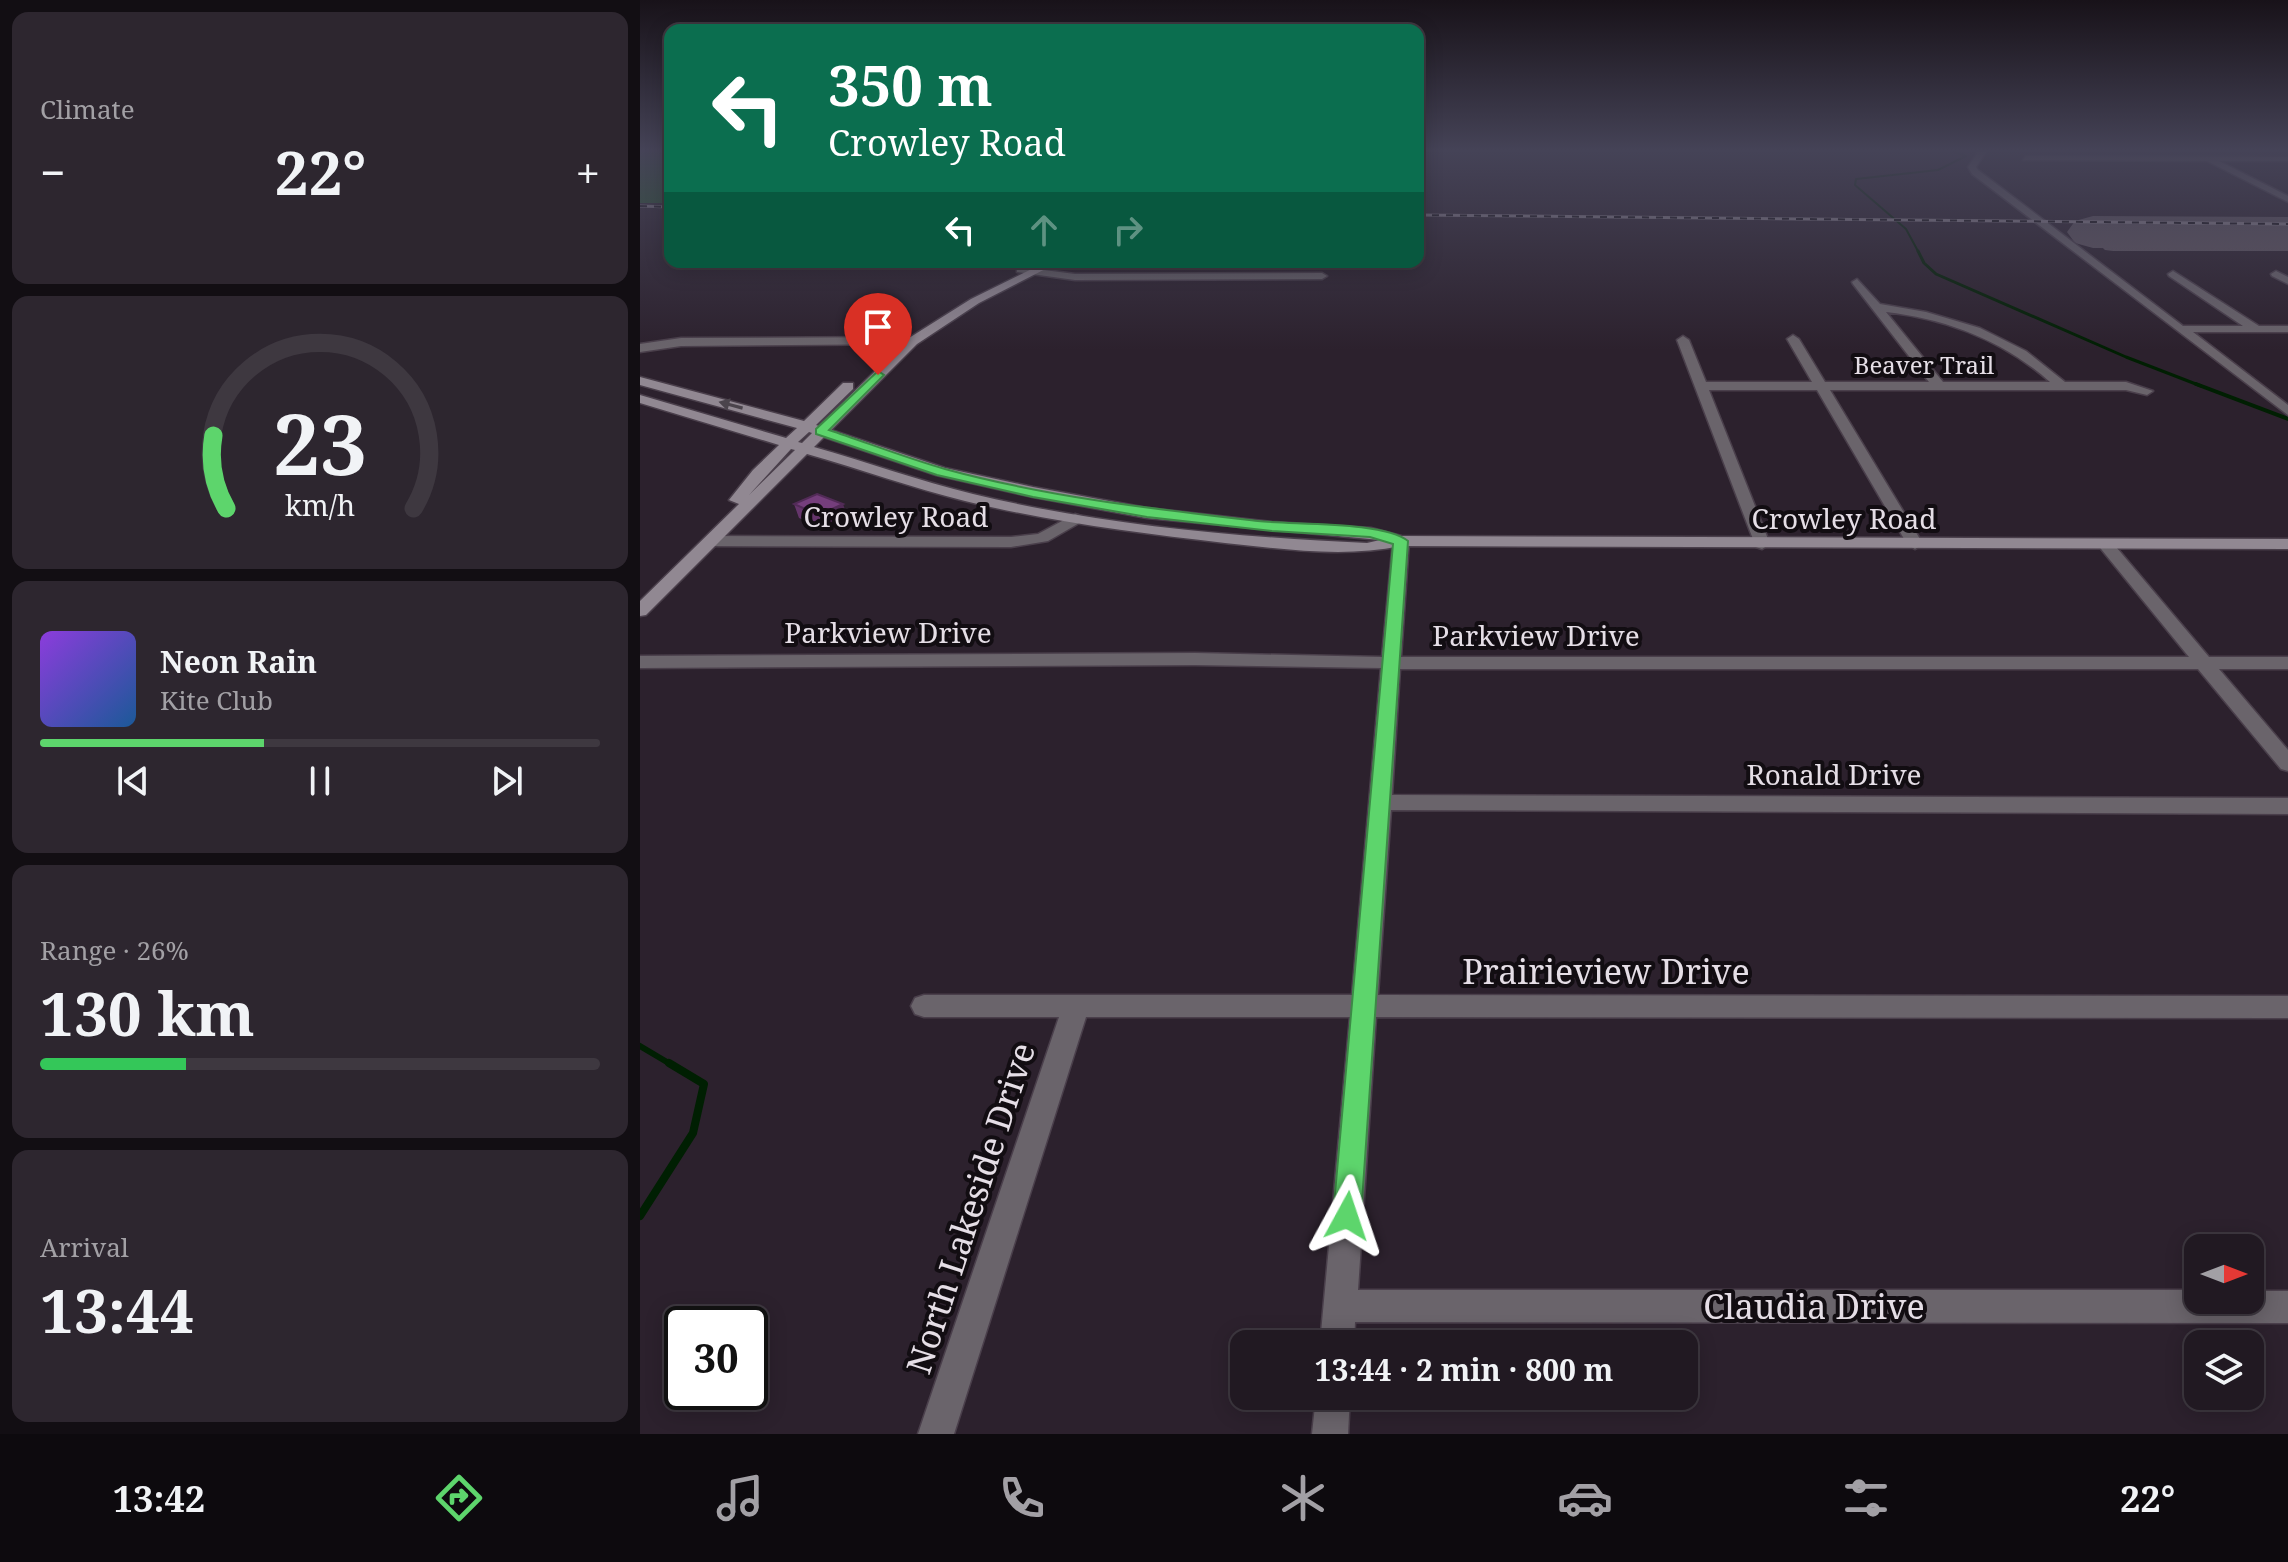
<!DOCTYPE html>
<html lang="en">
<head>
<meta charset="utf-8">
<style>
  :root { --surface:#211922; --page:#2d262f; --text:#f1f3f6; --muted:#a2a0a5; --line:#3e3840; --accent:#5dd56c }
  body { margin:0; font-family:"Noto Serif",serif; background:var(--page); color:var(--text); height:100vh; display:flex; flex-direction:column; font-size:30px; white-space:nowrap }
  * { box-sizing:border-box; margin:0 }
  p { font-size:26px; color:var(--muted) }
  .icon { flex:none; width:44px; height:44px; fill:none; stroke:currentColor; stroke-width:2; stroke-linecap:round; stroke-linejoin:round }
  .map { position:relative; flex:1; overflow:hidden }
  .side { display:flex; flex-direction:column; gap:12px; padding:12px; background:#120e13; width:640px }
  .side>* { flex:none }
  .top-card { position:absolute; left:24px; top:24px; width:760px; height:244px; border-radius:16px; box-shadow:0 4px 20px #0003,0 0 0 2px var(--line); background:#0b6e4f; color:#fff; overflow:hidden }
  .needle { width:52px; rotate:90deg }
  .buttons { position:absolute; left:1544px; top:1234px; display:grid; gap:16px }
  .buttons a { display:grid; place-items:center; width:80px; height:80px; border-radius:16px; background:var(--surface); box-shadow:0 4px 20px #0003,0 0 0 2px var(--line); font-size:40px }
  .speed { position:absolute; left:24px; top:1306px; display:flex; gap:16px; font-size:40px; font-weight:700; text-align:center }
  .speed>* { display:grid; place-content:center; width:104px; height:104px; border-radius:50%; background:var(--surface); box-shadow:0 4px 20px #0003,0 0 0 2px var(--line); line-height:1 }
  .speed .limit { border:4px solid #111; border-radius:12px; background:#fff; color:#111 }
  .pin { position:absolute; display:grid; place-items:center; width:68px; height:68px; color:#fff; margin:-82px -34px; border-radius:50% 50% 50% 0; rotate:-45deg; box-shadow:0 0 8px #0007 }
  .pin .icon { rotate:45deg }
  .me { position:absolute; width:88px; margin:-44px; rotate:5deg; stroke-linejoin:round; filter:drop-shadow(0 0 6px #0008) }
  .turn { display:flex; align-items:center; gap:28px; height:168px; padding:0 32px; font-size:36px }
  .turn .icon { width:104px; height:104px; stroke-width:2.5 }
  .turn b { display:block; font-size:56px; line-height:68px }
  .lanes { display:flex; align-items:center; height:76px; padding:0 32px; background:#0003; justify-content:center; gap:40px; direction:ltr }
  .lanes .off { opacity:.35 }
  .big { font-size:60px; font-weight:700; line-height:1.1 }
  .side .card { flex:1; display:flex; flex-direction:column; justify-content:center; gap:12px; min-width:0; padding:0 28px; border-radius:16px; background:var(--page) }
  .side .dial { align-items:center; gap:0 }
  .dial svg { height:208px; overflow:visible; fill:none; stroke:var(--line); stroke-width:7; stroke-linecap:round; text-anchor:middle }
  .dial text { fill:var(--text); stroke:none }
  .song { display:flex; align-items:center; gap:24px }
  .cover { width:96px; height:96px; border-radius:12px; background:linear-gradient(135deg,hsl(270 70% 55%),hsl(210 70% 35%)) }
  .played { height:8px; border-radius:4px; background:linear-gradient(90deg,var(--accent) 40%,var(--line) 40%) }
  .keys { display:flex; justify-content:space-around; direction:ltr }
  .heat { display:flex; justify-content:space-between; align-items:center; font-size:44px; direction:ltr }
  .charge { height:12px; border-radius:6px; background:linear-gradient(90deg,#34c759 26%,var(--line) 0) }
  .trip { position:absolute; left:590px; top:1330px; width:468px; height:80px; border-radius:16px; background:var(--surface); box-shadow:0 4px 20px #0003,0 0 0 2px var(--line); font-weight:700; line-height:80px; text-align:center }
  .tab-bar { display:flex; height:128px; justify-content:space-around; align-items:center; background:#0d0a0e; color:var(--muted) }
  .tab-bar .icon { width:56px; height:56px }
  .tab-bar .on { color:var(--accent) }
  .tab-bar b { font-size:36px; color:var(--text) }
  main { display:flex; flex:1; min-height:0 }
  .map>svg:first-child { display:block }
  .green { fill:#235b2a }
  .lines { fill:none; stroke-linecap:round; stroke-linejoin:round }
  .stream-far4 { stroke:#001f02; stroke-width:2 }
  .stream-far3 { stroke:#001f02; stroke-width:3 }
  .stream-far2 { stroke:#001f02; stroke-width:4 }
  .stream-far1 { stroke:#001f02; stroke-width:6 }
  .stream { stroke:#001f02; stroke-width:8 }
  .taxiway { fill:#605660; fill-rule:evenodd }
  .runway { fill:#605660; fill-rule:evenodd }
  .street-casing { stroke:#4a3f4b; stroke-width:3 }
  .secondary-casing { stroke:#4a3f4b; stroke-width:3 }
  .street { fill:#6a646b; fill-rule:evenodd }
  .secondary { fill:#918892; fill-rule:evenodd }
  .rail-casing { stroke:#938a94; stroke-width:3 }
  .rail { stroke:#120d12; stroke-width:2; stroke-dasharray:7; stroke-linecap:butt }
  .wall { fill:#65356b }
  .shaded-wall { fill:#522b57 }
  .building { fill:#753e7c; stroke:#522b57; stroke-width:2 }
  .oneway { fill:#4b444c }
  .route { fill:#5dd56c; stroke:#3c8a46; stroke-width:2 }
  .labels { text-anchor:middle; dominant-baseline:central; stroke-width:8; stroke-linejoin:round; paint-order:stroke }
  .far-street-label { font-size:24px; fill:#e5dee6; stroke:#120d12 }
  .street-label { font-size:28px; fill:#e5dee6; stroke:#120d12 }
  .near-street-label { font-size:34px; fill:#e5dee6; stroke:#120d12 }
</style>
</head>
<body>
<main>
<section class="side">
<div class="card"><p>Climate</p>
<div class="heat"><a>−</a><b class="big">22°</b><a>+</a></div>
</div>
<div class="card dial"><svg viewBox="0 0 100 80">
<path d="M14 69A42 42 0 1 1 86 69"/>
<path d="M14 69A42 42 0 0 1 9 41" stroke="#5dd56c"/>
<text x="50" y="56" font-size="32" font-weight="700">23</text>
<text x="50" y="72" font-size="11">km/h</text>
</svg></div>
<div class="card">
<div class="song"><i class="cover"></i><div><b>Neon Rain</b><p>Kite Club</p></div></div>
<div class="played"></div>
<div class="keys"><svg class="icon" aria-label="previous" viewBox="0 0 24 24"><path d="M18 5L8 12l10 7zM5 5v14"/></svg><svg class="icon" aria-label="pause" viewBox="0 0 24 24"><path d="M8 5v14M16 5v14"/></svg><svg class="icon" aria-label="next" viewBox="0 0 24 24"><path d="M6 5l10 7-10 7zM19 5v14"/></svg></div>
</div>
<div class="card"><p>Range · 26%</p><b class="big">130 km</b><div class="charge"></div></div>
<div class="card"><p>Arrival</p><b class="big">13:44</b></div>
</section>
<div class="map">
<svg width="1648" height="1434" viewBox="0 0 1648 1434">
  <rect width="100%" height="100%" fill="#2c212d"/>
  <path class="green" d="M0 149H30V203H0Z"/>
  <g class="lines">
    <path class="stream-far4" d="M1279 253 1266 229 1215 185 1216 179 1298 170 1326 156 1307 149"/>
    <path class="stream-far3" d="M1278 251 1284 263 1296 274 1486 357 1561 386"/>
    <path class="stream-far2" d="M1556 384 1648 419"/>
    <path class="stream-far1" d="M0 1046 32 1065"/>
    <path class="stream" d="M0 1216 53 1133 64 1084 29 1063"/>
    <path class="taxiway" d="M1456 226 1478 239H1648V251H1473L1465 250 1446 232Z"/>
    <path class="runway" d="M1453 216 1648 217V249L1453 248 1435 243 1427 232 1435 221Z"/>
    <defs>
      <path id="street" d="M1340 149H1348L1336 167 1338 170 1543 326H1603L1529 276 1528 274 1533 271 1619 326H1648V332H1553L1648 405V415L1332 174 1328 167Z
        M1386 156 1648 157V161H1579L1648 196V202L1567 161 1383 160Z
        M381 267 435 274 682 273 687 276 682 279 435 280 377 272V268Z
        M1636 271 1648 277V284L1632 276 1631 274Z
        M1217 279 1240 304 1286 312 1340 328 1386 351 1425 382H1486L1513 391 1507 395 1486 390H1190L1283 544 1275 549 1267 544 1177 390H1069L1130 544 1122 549 1116 547 1037 340 1043 336 1049 340 1066 382H1172L1147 339 1153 335 1159 339 1185 382H1289L1213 284 1212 282ZM1246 312C1307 319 1364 341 1410 382H1303Z
        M273 337 277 338V344L41 346 0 352V344L41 338Z
        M435 514 441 516V522L408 541 371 547 71 546 63 541 71 536 371 537 398 534Z
        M761 536 769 541 761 657H1549L1457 544 1465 539 1471 541 1569 657H1648V669H1579L1648 750V771L1641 769 1558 669H760L752 795 1648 798V814L751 810 738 995 1648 996V1018L736 1017 718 1290H1558V1300H1610V1291H1648V1323L715 1322 714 1344H680L710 1017H446L314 1434H278L419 1017H284L275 1014 271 1006 275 998 284 995H712L741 668 555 665 0 668V656L555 653 742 657 753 541Z
        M676 1396H710L708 1434H672Z"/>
      <path id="secondary" d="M406 262H419L339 303 277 344 191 430 305 468 393 487 507 508 632 522 731 528 761 536 1648 539V549L761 546C703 558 643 549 585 543 497 533 411 522 325 501 272 488 220 469 167 454L6 615 0 616V601L99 504 89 500 113 470 139 445 0 403V395L146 438 157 428 0 385V377L164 421 203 383H213V389L176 425 179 426 269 338 331 299ZM169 432 172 433 162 443 158 442ZM184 437 296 475 393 497 507 518 740 540 727 543C595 537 461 525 333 494 279 481 227 462 174 447ZM151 449 155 450 109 495Z"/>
    </defs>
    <use href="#street" class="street-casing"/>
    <use href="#secondary" class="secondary-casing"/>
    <use href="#street" class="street"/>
    <use href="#secondary" class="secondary"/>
    <defs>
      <path id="rail" d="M0 206 30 207
        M778 215 1648 224"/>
    </defs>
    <use href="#rail" class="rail-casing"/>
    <use href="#rail" class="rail"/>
  </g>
  <path class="wall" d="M154 504 208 518 185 529 159 518Z"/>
  <path class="shaded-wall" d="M203 504 208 518 185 529 179 515Z"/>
  <path class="building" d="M177 494 203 504 179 515 154 504Z"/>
  <defs><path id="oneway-solid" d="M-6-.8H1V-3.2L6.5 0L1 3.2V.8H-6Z" transform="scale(2)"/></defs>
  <use class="oneway" href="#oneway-solid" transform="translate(91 405) rotate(-165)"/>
  <linearGradient id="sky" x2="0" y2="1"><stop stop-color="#181219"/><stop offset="0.43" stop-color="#454357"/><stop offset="1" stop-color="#454357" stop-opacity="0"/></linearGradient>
  <rect width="1648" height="350" fill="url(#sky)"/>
  <path class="route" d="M238 371 244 375 189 430C228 443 266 458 305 469 407 497 514 509 618 521 653 525 744 521 768 541L721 1216 717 1226 707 1230 697 1226 693 1216 753 544 730 537 632 531 507 517 393 497 297 475 176 434V429Z"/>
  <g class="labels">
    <g class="far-street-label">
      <text x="1284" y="364">Beaver Trail</text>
    </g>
    <g class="street-label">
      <text x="256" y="516">Crowley Road</text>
      <text x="1204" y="518">Crowley Road</text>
      <text x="248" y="632">Parkview Drive</text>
      <text x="896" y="635">Parkview Drive</text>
      <text x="1194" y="774">Ronald Drive</text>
    </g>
    <g class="near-street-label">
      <text x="966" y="971">Prairieview Drive</text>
      <text transform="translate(330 1208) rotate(-72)">North Lakeside Drive</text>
      <text x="1174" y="1306">Claudia Drive</text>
    </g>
  </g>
</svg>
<div class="buttons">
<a><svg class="needle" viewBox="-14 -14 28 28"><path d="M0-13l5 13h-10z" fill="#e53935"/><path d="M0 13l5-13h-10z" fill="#a2a0a5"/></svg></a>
<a><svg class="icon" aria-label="layers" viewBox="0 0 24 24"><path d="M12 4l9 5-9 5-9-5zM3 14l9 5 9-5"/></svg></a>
</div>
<div class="speed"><div class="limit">30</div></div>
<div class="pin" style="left:238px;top:375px;background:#d93025"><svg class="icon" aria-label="arrive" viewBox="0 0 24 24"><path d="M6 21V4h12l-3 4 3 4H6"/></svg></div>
<svg class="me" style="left:707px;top:1216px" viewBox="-20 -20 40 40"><path d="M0-17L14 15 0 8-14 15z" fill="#5dd56c" stroke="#fff" stroke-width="4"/></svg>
<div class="trip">13:44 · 2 min · 800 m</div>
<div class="top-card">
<div class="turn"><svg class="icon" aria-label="left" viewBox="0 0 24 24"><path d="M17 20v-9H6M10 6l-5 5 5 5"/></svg><div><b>350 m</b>Crowley Road</div></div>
<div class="lanes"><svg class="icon" aria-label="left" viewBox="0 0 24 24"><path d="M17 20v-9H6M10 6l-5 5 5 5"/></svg><svg class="icon off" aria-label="ahead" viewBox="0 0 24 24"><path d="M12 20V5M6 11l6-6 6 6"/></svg><svg class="icon off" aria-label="right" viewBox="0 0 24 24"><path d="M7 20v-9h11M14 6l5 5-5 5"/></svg></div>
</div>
</div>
</main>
<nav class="tab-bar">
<b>13:42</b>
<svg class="icon on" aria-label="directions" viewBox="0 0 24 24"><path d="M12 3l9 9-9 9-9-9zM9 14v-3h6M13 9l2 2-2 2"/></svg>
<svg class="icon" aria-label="music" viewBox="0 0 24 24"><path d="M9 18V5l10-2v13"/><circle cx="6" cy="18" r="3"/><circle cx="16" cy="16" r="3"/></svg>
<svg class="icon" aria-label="phone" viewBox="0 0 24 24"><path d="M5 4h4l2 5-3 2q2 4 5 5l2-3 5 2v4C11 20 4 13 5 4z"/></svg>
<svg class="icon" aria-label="climate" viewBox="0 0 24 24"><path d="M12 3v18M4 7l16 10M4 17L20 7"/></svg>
<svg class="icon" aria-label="car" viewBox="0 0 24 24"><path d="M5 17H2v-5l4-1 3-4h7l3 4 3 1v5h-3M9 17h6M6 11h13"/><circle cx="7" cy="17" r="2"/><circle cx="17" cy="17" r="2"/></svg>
<svg class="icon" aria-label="filters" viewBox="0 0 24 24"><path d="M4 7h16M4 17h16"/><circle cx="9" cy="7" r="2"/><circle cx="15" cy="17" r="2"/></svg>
<b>22°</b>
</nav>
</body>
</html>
